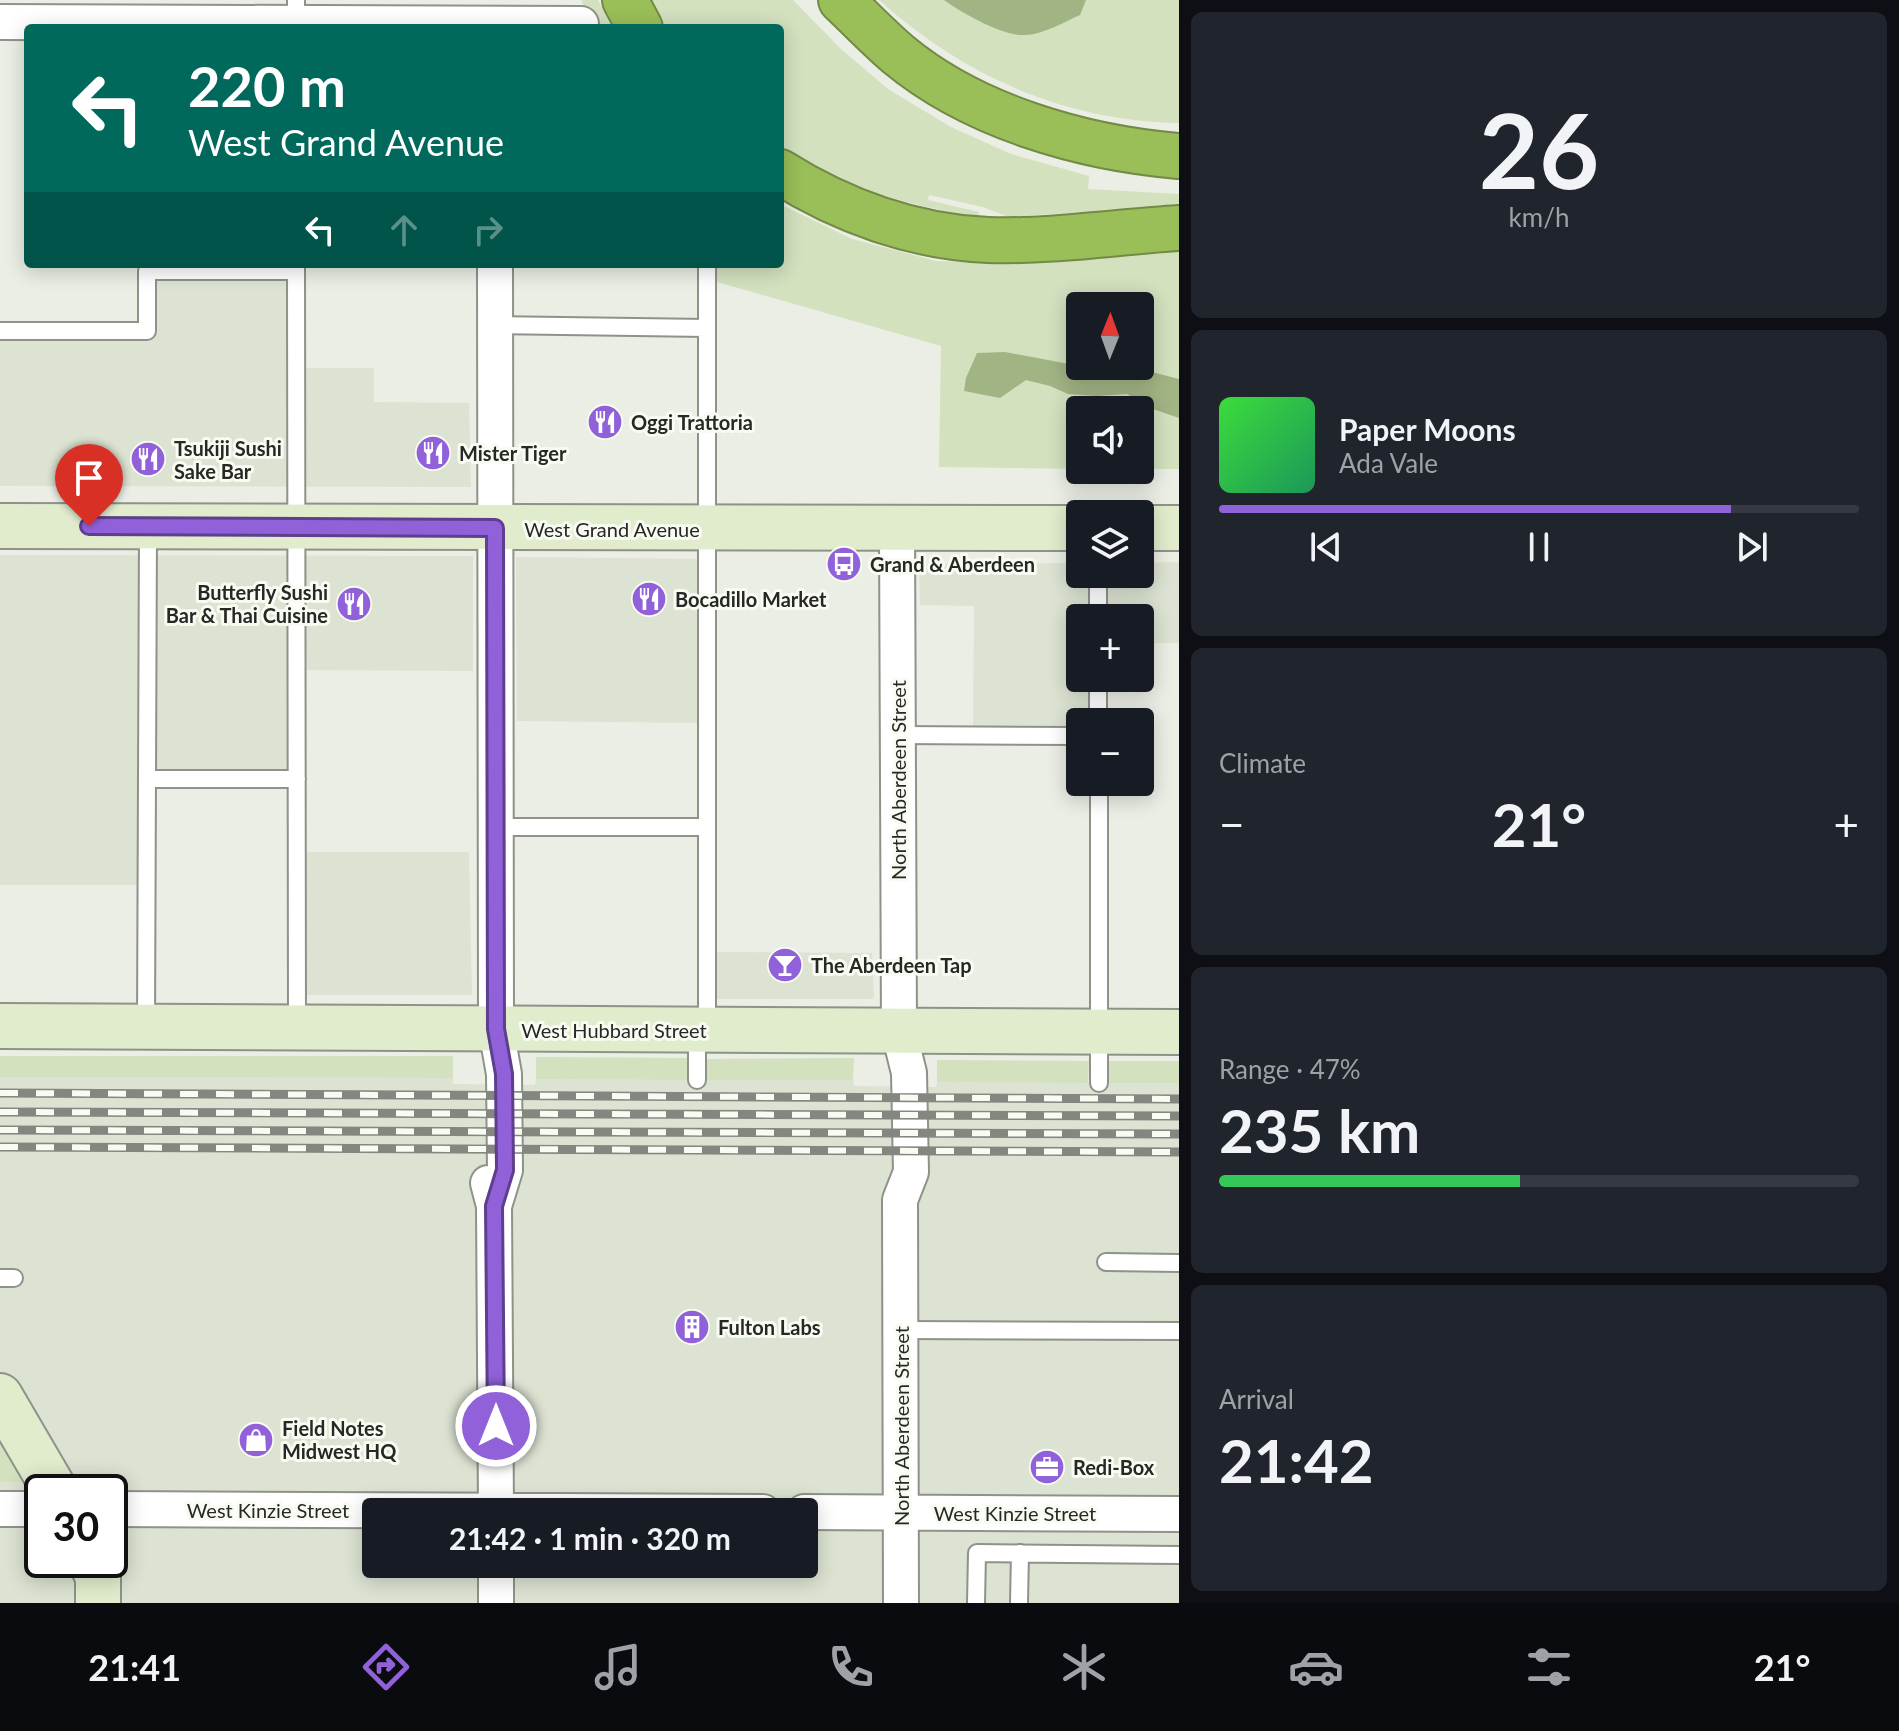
<!DOCTYPE html>
<html lang="en">
<head>
<meta charset="utf-8">
<style>
  :root { --surface:#171b24; --page:#20242c; --text:#f1f3f6; --muted:#9ea1a6; --line:#363941; --accent:#9161da }
  body { margin:0; font-family:Lato,sans-serif; background:var(--page); color:var(--text); height:100vh; display:flex; flex-direction:column; font-size:30px; white-space:nowrap }
  * { box-sizing:border-box; margin:0 }
  p { font-size:26px; color:var(--muted) }
  .icon { flex:none; width:44px; height:44px; fill:none; stroke:currentColor; stroke-width:2; stroke-linecap:round; stroke-linejoin:round }
  .map { position:relative; flex:1; overflow:hidden }
  .details { display:flex; flex-direction:column; gap:12px; padding:12px; background:#0d0f14; width:720px }
  .details>* { flex:none }
  .banner { position:absolute; left:24px; top:24px; width:760px; height:244px; border-radius:8px; box-shadow:0 4px 20px #0003; background:#00695c; color:#fff; overflow:hidden }
  .needle { width:52px; rotate:1deg }
  .controls { position:absolute; left:1066px; top:292px; display:grid; gap:16px }
  .controls a { display:grid; place-items:center; width:88px; height:88px; border-radius:8px; background:var(--surface); box-shadow:0 4px 20px #0003; font-size:40px }
  .speed { position:absolute; left:24px; top:1474px; display:flex; gap:16px; font-size:40px; font-weight:700; text-align:center }
  .speed>* { display:grid; place-content:center; width:104px; height:104px; border-radius:50%; background:var(--surface); box-shadow:0 4px 20px #0003; line-height:1 }
  .speed .limit { border:4px solid #111; border-radius:12px; background:#fff; color:#111 }
  .pin { position:absolute; display:grid; place-items:center; width:68px; height:68px; color:#fff; margin:-82px -34px; border-radius:50% 50% 50% 0; rotate:-45deg; box-shadow:0 0 8px #0007 }
  .pin .icon { rotate:45deg }
  .me { position:absolute; width:88px; margin:-44px; rotate:0deg; stroke-linejoin:round; filter:drop-shadow(0 0 6px #0008) }
  .turn { display:flex; align-items:center; gap:28px; height:168px; padding:0 32px; font-size:36px }
  .turn .icon { width:104px; height:104px; stroke-width:2.5 }
  .turn b { display:block; font-size:56px; line-height:68px }
  .lanes { display:flex; align-items:center; height:76px; padding:0 32px; background:#0003; justify-content:center; gap:40px; direction:ltr }
  .lanes .off { opacity:.35 }
  .big { font-size:60px; font-weight:700; line-height:1.1 }
  .details .card { flex:1; display:flex; flex-direction:column; justify-content:center; gap:12px; min-width:0; padding:0 28px; border-radius:12px; background:var(--page) }
  .details .dial { align-items:center; gap:0 }
  .dial b { font-size:104px; line-height:1 }
  .song { display:flex; align-items:center; gap:24px }
  .cover { width:96px; height:96px; border-radius:12px; background:linear-gradient(135deg,hsl(120 70% 55%),hsl(150 70% 35%)) }
  .played { height:8px; border-radius:4px; background:linear-gradient(90deg,var(--accent) 80%,var(--line) 80%) }
  .keys { display:flex; justify-content:space-around; direction:ltr }
  .heat { display:flex; justify-content:space-between; align-items:center; font-size:44px; direction:ltr }
  .charge { height:12px; border-radius:6px; background:linear-gradient(90deg,#34c759 47%,var(--line) 0) }
  .trip { position:absolute; left:362px; top:1498px; width:456px; height:80px; border-radius:8px; background:var(--surface); box-shadow:0 4px 20px #0003; font-weight:700; line-height:80px; text-align:center }
  .dock { display:flex; height:128px; justify-content:space-around; align-items:center; background:#090b0e; color:var(--muted) }
  .dock .icon { width:56px; height:56px }
  .dock .current { color:var(--accent) }
  .dock b { font-size:36px; color:var(--text) }
  main { display:flex; flex:1; min-height:0 }
  .map>svg:first-child { display:block }
  .built { fill:#dce3d2; fill-rule:evenodd }
  .green { fill:#d3e1bf; fill-rule:evenodd }
  .forest { fill:#a1b484 }
  .lines { fill:none; stroke-linecap:round; stroke-linejoin:round }
  .lane-casing { stroke:#8e9289; stroke-width:20 }
  .street-casing { stroke:#8e9289; stroke-width:38 }
  .secondary-casing { stroke:#8e9289; stroke-width:48 }
  .highway-casing { stroke:#728a46; stroke-width:48 }
  .lane { stroke:#fff; stroke-width:16 }
  .street { stroke:#fff; stroke-width:34 }
  .secondary { stroke:#e1eccd; stroke-width:44 }
  .highway { stroke:#9abe58; stroke-width:44 }
  .rail-casing { stroke:#848680; stroke-width:9 }
  .rail { stroke:#f7fbf1; stroke-width:6; stroke-dasharray:18; stroke-linecap:butt }
  .route-casing { stroke:#5e3f8e; stroke-width:20 }
  .route { stroke:#9161da; stroke-width:14 }
  .labels { text-anchor:middle; dominant-baseline:central; stroke-width:6; stroke-linejoin:round; paint-order:stroke }
  .poi-label { font-size:20px; font-weight:bold; fill:#272825; stroke:#f7fbf1; text-anchor:start }
  .street-label { font-size:20px; fill:#272825; stroke:#f7fbf1 }
</style>
</head>
<body>
<main>
<div class="map">
<svg width="1179" height="1603" viewBox="0 0 1179 1603">
  <rect width="100%" height="100%" fill="#eaeee4"/>
  <path class="built" d="M147 271H296L297 368H374V402L469 403 471 487 0 486V331H146Z
    M0 555 473 556V671L297 670V779H148L147 885H0Z
    M516 557 706 559V723L517 721Z
    M1179 562V643H1140V618H1080V678H1098V722H1080V736H973L974 606 920 605 919 564 1080 563V574H1140V563Z
    M297 852H469L472 995H297Z
    M707 952 872 953 874 999H707Z
    M0 1077 453 1078V1084L535 1085 536 1079 853 1080 854 1086 936 1087 937 1082 1179 1083V1603H0ZM42 1492H110V1560H42ZM376 1512H804V1564H376Z"/>
  <path class="green" d="M582 0H598L613 28H587Z
    M650 0H793L840 48 888 89 951 127 1011 154 1089 176 1088 189 1179 194V206L1009 217 983 207 929 195 928 200 979 212 978 216C917 208 829 185 780 146V28H665Z
    M879 0H1179V123C1064 121 964 76 879 0Z
    M780 204 852 239 936 261 1014 264 1179 252V469H1140V410H1080V469L939 467 941 346 717 282V264H780ZM1080 306H1140V366H1080Z
    M0 1056H453V1078L0 1077Z
    M536 1057 689 1058V1080L536 1079Z
    M854 1058 853 1080H706V1059Z
    M937 1060 1089 1061 1088 1083 937 1082Z
    M1107 1061H1179V1083H1107Z
    M0 1442 24 1482H0Z"/>
  <path class="forest" d="M944 0H1086L1080 15C1064 22 1044 34 1026 35 1004 37 962 13 944 0Z
    M1005 352 1080 366 1140 369 1179 379V418L1153 409 1127 394 1097 396 1068 394 1050 386 1026 380 1000 398 964 391 966 378 977 353Z"/>
  <g class="lines">
    <defs>
      <path id="lane" d="M296 26V0
        M296 264 297 1026
        M495 325 707 328
        M0 331H147V271H296
        M1098 574V618
        M1098 678V722
        M898 735 1080 736
        M148 779H297
        M1099 782V1083
        M496 827H706
        M146 1025 148 529
        M707 1029V264
        M697 1032V1080
        M1106 1262 1179 1263
        M0 1278H14
        M900 1330 1179 1331
        M976 1603 977 1553 1179 1555
        M1019 1603 1020 1553"/>
      <path id="street" d="M0 22 581 24
        M897 529 899 1032 909 1073 911 1172 900 1200 901 1603
        M488 1183 494 1206 496 1512
        M494 1206 505 1170 504 1074 496 1029 495 264
        M0 1509H42
        M110 1509 763 1512
        M804 1512 1179 1514
        M496 1564V1603"/>
      <path id="secondary" d="M0 526 1080 528
        M1140 528H1179
        M0 1026 1179 1032
        M0 1396 56 1492
        M90 1560 98 1577V1603"/>
      <path id="highway" d="M625 0 640 28
        M841 0C860 18 879 38 899 55 974 117 1083 148 1179 156
        M780 172C842 211 914 237 988 240 1051 242 1116 232 1179 228"/>
    </defs>
    <use href="#lane" class="lane-casing"/>
    <use href="#street" class="street-casing"/>
    <use href="#secondary" class="secondary-casing"/>
    <use href="#highway" class="highway-casing"/>
    <use href="#lane" class="lane"/>
    <use href="#street" class="street"/>
    <use href="#secondary" class="secondary"/>
    <use href="#highway" class="highway"/>
    <defs>
      <path id="rail" d="M0 1093 1179 1099
        M0 1112 1179 1116
        M0 1130 1179 1134
        M0 1147 1179 1152"/>
    </defs>
    <use href="#rail" class="rail-casing"/>
    <use href="#rail" class="rail"/>
  </g>
  <g class="lines">
    <defs>
      <path id="route" d="M89 526 495 528 496 1029 504 1074 505 1170 494 1206 496 1426"/>
    </defs>
    <use href="#route" class="route-casing"/>
    <use href="#route" class="route"/>
  </g>
  <defs>
    <symbol id="restaurant-disc" viewBox="-11 -11 22 22"><circle r="9.5" fill="#9161da" stroke="#f7fbf1"/><path d="M-5-6h1v4h1v-4h1v4h1v-4h1v5L-1.5 .5V6h-2V.5L-5-1ZM5-6V6H3V1.5H1.5Q1.5-4 5-6Z" fill="#fff"/></symbol>
    <symbol id="bus-disc" viewBox="-11 -11 22 22"><circle r="9.5" fill="#9161da" stroke="#f7fbf1"/><path d="M-5-6H5V4H4V6H2V4H-2V6H-4V4H-5ZM-3.5-4V0h7V-4ZM-3.5 1.2v1.5H-2V1.2ZM2 1.2v1.5H3.5V1.2Z" fill="#fff"/></symbol>
    <symbol id="bar-disc" viewBox="-11 -11 22 22"><circle r="9.5" fill="#9161da" stroke="#f7fbf1"/><path d="M-6-5H6L.8 .8V4.5H3.5V6h-7V4.5H-.8V.8Z" fill="#fff"/></symbol>
    <symbol id="building-disc" viewBox="-11 -11 22 22"><circle r="9.5" fill="#9161da" stroke="#f7fbf1"/><path d="M-4-6H4V6H1V3H-1V6H-4ZM-2.5-4.3h1.7v1.8h-1.7ZM.8-4.3h1.7v1.8H.8ZM-2.5-1h1.7V.8h-1.7ZM.8-1h1.7V.8H.8Z" fill="#fff"/></symbol>
    <symbol id="shop-disc" viewBox="-11 -11 22 22"><circle r="9.5" fill="#9161da" stroke="#f7fbf1"/><path d="M-5-2.5h2.3a2.7 3.5 0 0 1 5.4 0H5L5.5 6h-11ZM-1.5-2.5h3a1.5 2.3 0 0 0-3 0Z" fill="#fff"/></symbol>
    <symbol id="office-disc" viewBox="-11 -11 22 22"><circle r="9.5" fill="#9161da" stroke="#f7fbf1"/><path d="M-6-3h4V-5.5h4V-3h4V5H-6ZM-1-4.5V-3h2v-1.5ZM-6 0V1H6V0Z" fill="#fff"/></symbol>
  </defs>
  <g fill-rule="evenodd">
    <use href="#restaurant-disc" x="585" y="402" width="40" height="40"/>
    <use href="#restaurant-disc" x="413" y="433" width="40" height="40"/>
    <use href="#restaurant-disc" x="128" y="439" width="40" height="40"/>
    <use href="#bus-disc" x="824" y="544" width="40" height="40"/>
    <use href="#restaurant-disc" x="629" y="579" width="40" height="40"/>
    <use href="#restaurant-disc" x="334" y="584" width="40" height="40"/>
    <use href="#bar-disc" x="765" y="945" width="40" height="40"/>
    <use href="#building-disc" x="672" y="1307" width="40" height="40"/>
    <use href="#shop-disc" x="236" y="1420" width="40" height="40"/>
    <use href="#office-disc" x="1027" y="1447" width="40" height="40"/>
  </g>
  <g class="labels">
    <g class="poi-label">
      <text x="631" y="422">Oggi Trattoria</text>
      <text x="174" y="448">Tsukiji Sushi<tspan x="174" dy="23">Sake Bar</tspan></text>
      <text x="459" y="453">Mister Tiger</text>
      <text x="870" y="564">Grand &amp; Aberdeen</text>
      <text x="328" y="592" text-anchor="end">Butterfly Sushi<tspan x="328" dy="23">Bar &amp; Thai Cuisine</tspan></text>
      <text x="675" y="599">Bocadillo Market</text>
      <text x="811" y="965">The Aberdeen Tap</text>
      <text x="718" y="1327">Fulton Labs</text>
      <text x="282" y="1428">Field Notes<tspan x="282" dy="23">Midwest HQ</tspan></text>
      <text x="1073" y="1467">Redi-Box</text>
    </g>
    <g class="street-label">
      <text x="612" y="529">West Grand Avenue</text>
      <text transform="translate(898 780) rotate(-90)">North Aberdeen Street</text>
      <text x="614" y="1030">West Hubbard Street</text>
      <text transform="translate(901 1426) rotate(-90)">North Aberdeen Street</text>
      <text x="268" y="1510">West Kinzie Street</text>
      <text x="1015" y="1513">West Kinzie Street</text>
    </g>
  </g>
</svg>
<div class="controls">
<a><svg class="needle" viewBox="-14 -14 28 28"><path d="M0-13l5 13h-10z" fill="#e53935"/><path d="M0 13l5-13h-10z" fill="#9ea1a6"/></svg></a>
<a><svg class="icon" aria-label="sound" viewBox="0 0 24 24"><path d="M4 9h4l5-4v14l-5-4H4zM17 9q2 3 0 6"/></svg></a>
<a><svg class="icon" aria-label="layers" viewBox="0 0 24 24"><path d="M12 4l9 5-9 5-9-5zM3 14l9 5 9-5"/></svg></a>
<a>+</a>
<a>−</a>
</div>
<div class="speed"><div class="limit">30</div></div>
<div class="pin" style="left:89px;top:526px;background:#d93025"><svg class="icon" aria-label="arrive" viewBox="0 0 24 24"><path d="M6 21V4h12l-3 4 3 4H6"/></svg></div>
<svg class="me" style="left:496px;top:1426px" viewBox="-20 -20 40 40"><circle r="17" fill="#9161da" stroke="#fff" stroke-width="3"/><path d="M0-11L8 9 0 5-8 9z" fill="#fff"/></svg>
<div class="trip">21:42 · 1 min · 320 m</div>
<div class="banner">
<div class="turn"><svg class="icon" aria-label="left" viewBox="0 0 24 24"><path d="M17 20v-9H6M10 6l-5 5 5 5"/></svg><div><b>220 m</b>West Grand Avenue</div></div>
<div class="lanes"><svg class="icon" aria-label="left" viewBox="0 0 24 24"><path d="M17 20v-9H6M10 6l-5 5 5 5"/></svg><svg class="icon off" aria-label="ahead" viewBox="0 0 24 24"><path d="M12 20V5M6 11l6-6 6 6"/></svg><svg class="icon off" aria-label="right" viewBox="0 0 24 24"><path d="M7 20v-9h11M14 6l5 5-5 5"/></svg></div>
</div>
</div>
<section class="details">
<div class="card dial"><b>26</b><p>km/h</p></div>
<div class="card">
<div class="song"><i class="cover"></i><div><b>Paper Moons</b><p>Ada Vale</p></div></div>
<div class="played"></div>
<div class="keys"><svg class="icon" aria-label="previous" viewBox="0 0 24 24"><path d="M18 5L8 12l10 7zM5 5v14"/></svg><svg class="icon" aria-label="pause" viewBox="0 0 24 24"><path d="M8 5v14M16 5v14"/></svg><svg class="icon" aria-label="next" viewBox="0 0 24 24"><path d="M6 5l10 7-10 7zM19 5v14"/></svg></div>
</div>
<div class="card"><p>Climate</p>
<div class="heat"><a>−</a><b class="big">21°</b><a>+</a></div>
</div>
<div class="card"><p>Range · 47%</p><b class="big">235 km</b><div class="charge"></div></div>
<div class="card"><p>Arrival</p><b class="big">21:42</b></div>
</section>
</main>
<nav class="dock">
<b>21:41</b>
<svg class="icon current" aria-label="directions" viewBox="0 0 24 24"><path d="M12 3l9 9-9 9-9-9zM9 14v-3h6M13 9l2 2-2 2"/></svg>
<svg class="icon" aria-label="music" viewBox="0 0 24 24"><path d="M9 18V5l10-2v13"/><circle cx="6" cy="18" r="3"/><circle cx="16" cy="16" r="3"/></svg>
<svg class="icon" aria-label="phone" viewBox="0 0 24 24"><path d="M5 4h4l2 5-3 2q2 4 5 5l2-3 5 2v4C11 20 4 13 5 4z"/></svg>
<svg class="icon" aria-label="climate" viewBox="0 0 24 24"><path d="M12 3v18M4 7l16 10M4 17L20 7"/></svg>
<svg class="icon" aria-label="car" viewBox="0 0 24 24"><path d="M5 17H2v-5l4-1 3-4h7l3 4 3 1v5h-3M9 17h6M6 11h13"/><circle cx="7" cy="17" r="2"/><circle cx="17" cy="17" r="2"/></svg>
<svg class="icon" aria-label="filters" viewBox="0 0 24 24"><path d="M4 7h16M4 17h16"/><circle cx="9" cy="7" r="2"/><circle cx="15" cy="17" r="2"/></svg>
<b>21°</b>
</nav>
</body>
</html>
